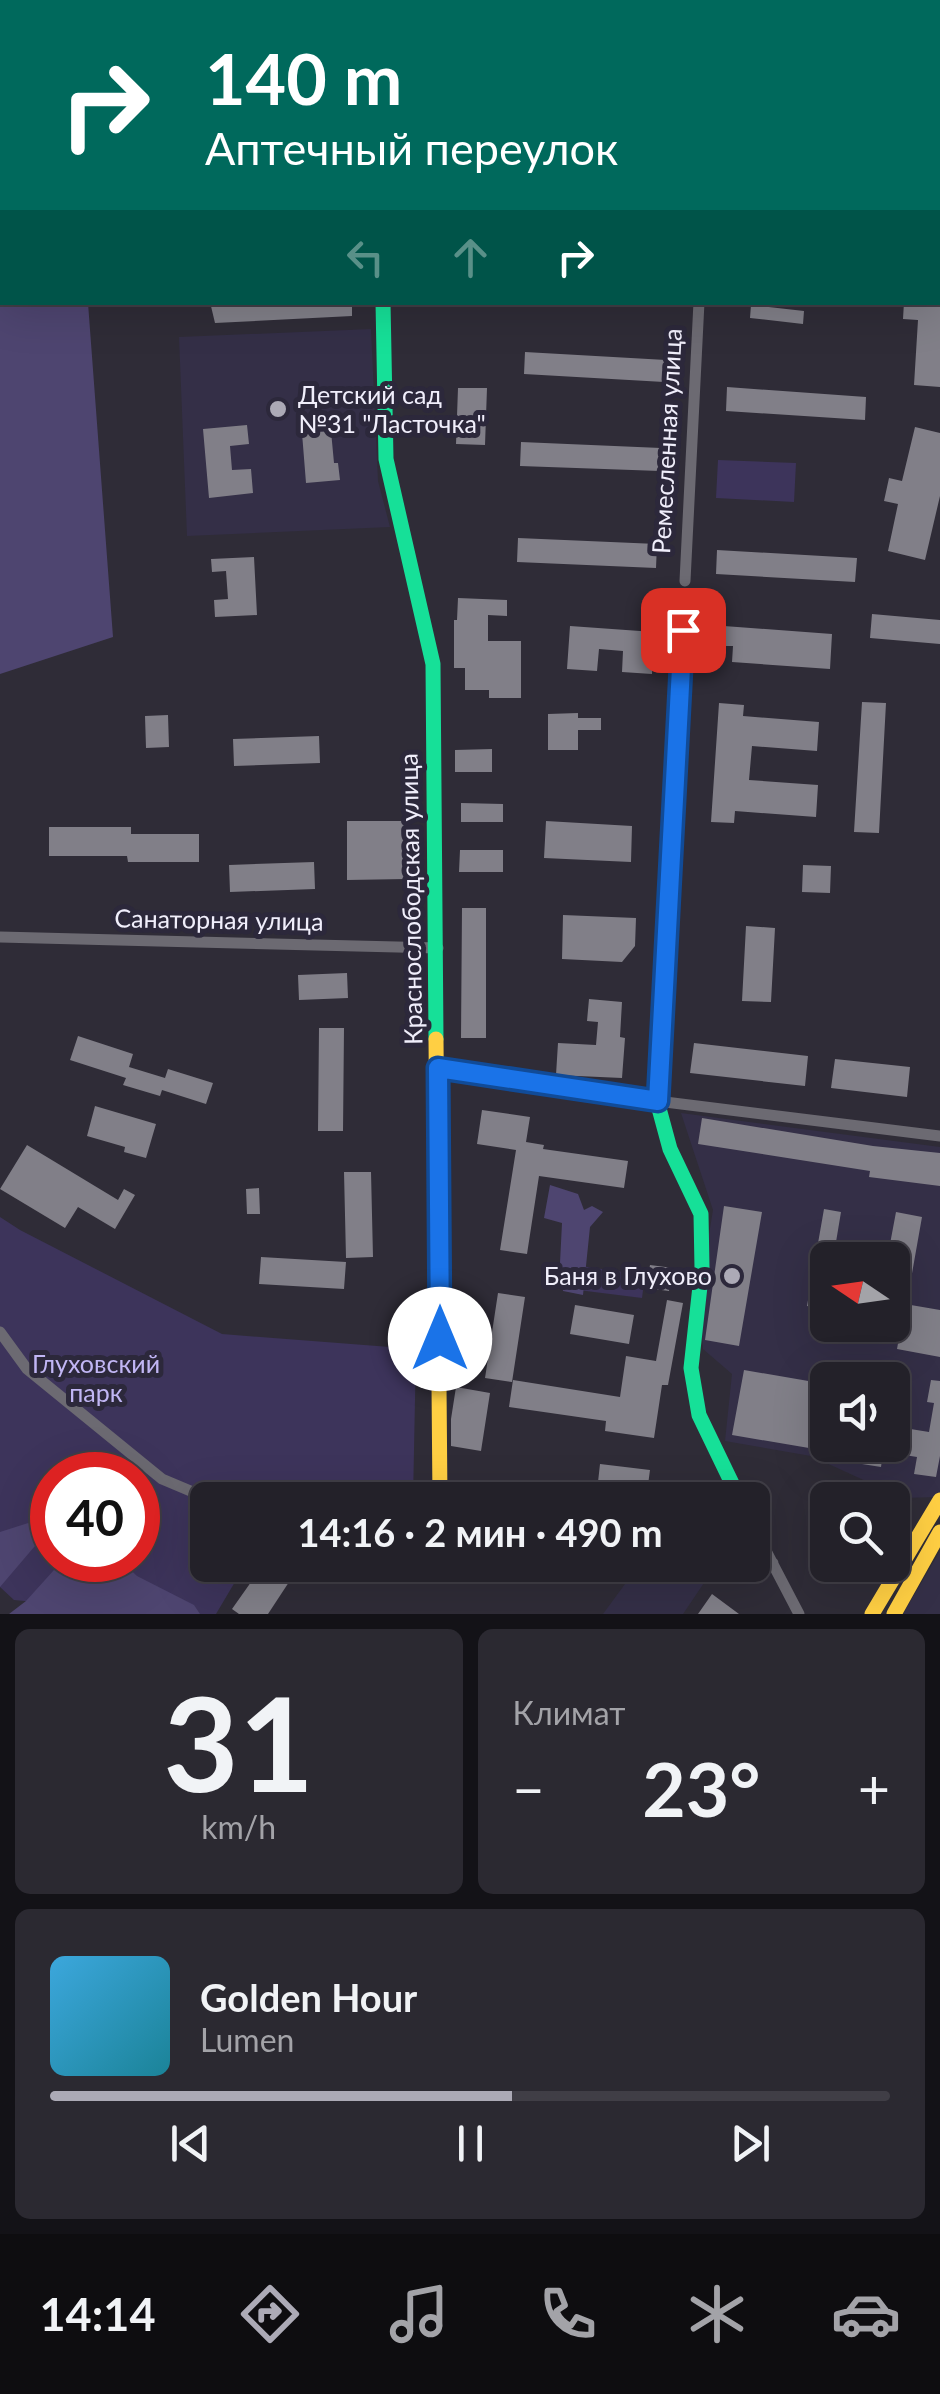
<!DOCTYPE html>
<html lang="ru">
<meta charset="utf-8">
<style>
body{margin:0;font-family:Lato,sans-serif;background:#2b2931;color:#f1f3f6;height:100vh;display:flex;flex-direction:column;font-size:38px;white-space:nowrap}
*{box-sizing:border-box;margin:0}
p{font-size:32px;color:#a3a3a8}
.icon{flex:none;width:55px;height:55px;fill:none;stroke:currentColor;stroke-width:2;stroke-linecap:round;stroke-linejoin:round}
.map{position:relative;height:1614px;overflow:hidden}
.drawer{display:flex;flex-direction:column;gap:15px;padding:15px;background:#131217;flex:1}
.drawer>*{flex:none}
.top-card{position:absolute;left:0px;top:0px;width:940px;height:305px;box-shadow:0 10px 40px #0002,0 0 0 2px #403e46;background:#00695c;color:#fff;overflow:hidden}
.needle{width:65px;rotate:283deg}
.tools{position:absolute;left:810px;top:1242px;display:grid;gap:20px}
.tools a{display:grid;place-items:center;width:100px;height:100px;border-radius:15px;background:#232129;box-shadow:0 10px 40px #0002,0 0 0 2px #403e46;font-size:50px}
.speed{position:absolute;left:30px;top:1452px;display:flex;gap:20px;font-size:50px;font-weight:700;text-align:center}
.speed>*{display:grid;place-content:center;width:130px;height:130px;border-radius:50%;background:#232129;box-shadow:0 10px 40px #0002,0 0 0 2px #403e46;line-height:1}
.speed .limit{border:15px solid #d22;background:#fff;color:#111}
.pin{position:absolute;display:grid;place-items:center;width:85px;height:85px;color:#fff;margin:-42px;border-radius:20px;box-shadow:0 5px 15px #0006}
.me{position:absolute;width:110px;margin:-55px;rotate:0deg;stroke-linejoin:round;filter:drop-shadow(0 0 8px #0008)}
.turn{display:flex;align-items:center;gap:35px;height:210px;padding:0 40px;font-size:45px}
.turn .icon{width:130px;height:130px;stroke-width:2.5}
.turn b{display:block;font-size:70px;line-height:85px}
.lanes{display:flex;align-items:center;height:95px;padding:0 40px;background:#0003;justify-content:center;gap:50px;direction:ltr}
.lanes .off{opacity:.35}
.big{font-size:75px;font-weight:700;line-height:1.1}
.drawer .tile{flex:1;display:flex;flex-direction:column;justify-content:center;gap:15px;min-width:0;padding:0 35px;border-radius:15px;background:#2b2931}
.drawer .dial{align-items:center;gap:0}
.dial b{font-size:130px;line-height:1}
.song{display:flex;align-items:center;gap:30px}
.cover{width:120px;height:120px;border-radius:15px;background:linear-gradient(135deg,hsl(200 70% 55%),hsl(190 70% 35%))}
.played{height:10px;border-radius:5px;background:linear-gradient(90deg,#acaab6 55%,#403e46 55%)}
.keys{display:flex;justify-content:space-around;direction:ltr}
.heat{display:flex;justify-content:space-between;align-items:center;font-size:55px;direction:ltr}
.drawer .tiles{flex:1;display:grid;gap:15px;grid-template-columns:1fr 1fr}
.tile:last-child{grid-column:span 2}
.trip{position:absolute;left:190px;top:1482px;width:580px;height:100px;border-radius:15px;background:#232129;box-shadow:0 10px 40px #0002,0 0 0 2px #403e46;font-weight:700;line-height:100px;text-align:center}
.dock{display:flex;height:160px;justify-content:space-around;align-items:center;background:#0e0d10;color:#a3a3a8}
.dock .icon{width:70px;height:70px}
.dock .active{color:#acaab6}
.dock b{font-size:45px;color:#f1f3f6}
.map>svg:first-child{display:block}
</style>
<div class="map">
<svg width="940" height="1614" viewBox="0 0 940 1614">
<rect width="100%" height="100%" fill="#2f2c37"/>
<path fill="#342f47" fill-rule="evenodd" d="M375,0H685L375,2Z
M371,329L378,481L390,527L187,536L179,337Z
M681,1113L940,1147V1492L937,1497L903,1498L811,1456L725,1441L732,1374L703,1349L699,1295L713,1210ZM828,1260H892V1325H828ZM828,1380H892V1445H828Z
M940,1551V1614H903Z
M639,1565H659L695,1574L706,1580L683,1614H603Z"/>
<path fill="#3d345b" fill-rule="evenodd" d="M718,460L796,463L794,502L716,498Z
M0,1217L20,1230L222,1334L416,1349L413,1500H208V1565H245L216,1614H162L14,1600L0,1587ZM52,1475H138V1560H52Z
M573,1265L645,1275L642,1298L570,1289Z"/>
<path fill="#4e4570" d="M88,303L113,637L0,674V305Z
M550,1185L578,1194L584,1210L592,1206L603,1212L590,1227L583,1295L563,1291L560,1263L562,1223L544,1218Z
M47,1517L52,1526L0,1587V1532Z
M63,1560H120L137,1576L194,1605L200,1614H9L26,1601Z"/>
<path fill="#817f88" d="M210,302H352V316L215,323Z
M904,302H940V387L914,385L918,320L903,319Z
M751,305L804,311L803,324L750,318Z
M525,352L666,360L664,382L524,374Z
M727,387L866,397L865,420L726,411Z
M458,388H487L485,445L456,444Z
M247,425L249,444L230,446L232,470L251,469L253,493L209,498L203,429Z
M915,427L940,433V496L925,560L888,551L898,504L884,501L889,478L902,481Z
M331,431L334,463H338L340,480L306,483L302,433Z
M521,442L661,448L660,471L520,466Z
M518,538L657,544L656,568L517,562Z
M717,550L857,558L855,582L716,574Z
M254,557L257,615L215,617L214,600L228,599L226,571L212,572L211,559Z
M458,598L507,600V616L488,615V641H521V698H489V690H465V668H454V620H457Z
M872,614L940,620V644L870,638Z
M570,626L654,632L652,674L622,672L623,651L599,649L597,671L567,669Z
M724,626L832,634L830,669L732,662L733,646H723Z
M862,702L886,703L879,833L854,832Z
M719,703L744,705L743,716L819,722L817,751L752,746L749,780L818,785L816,817L735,811L734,823L711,822Z
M578,713V718H601V730H578V750H548V714Z
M168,715L169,747L146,748L145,716Z
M319,736L320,763L234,766L233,739Z
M492,749V772H455V750Z
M461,803L503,804V822H461Z
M347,821H407V879L347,880Z
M546,821L632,826L631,862L544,858Z
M49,827H131V834H199V862H128L127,856H49Z
M460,850H503V872H459Z
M314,862L315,889L230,892L229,865Z
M803,865L831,866L830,893L802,892Z
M462,908H486V1038H461Z
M563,915L636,918L635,946L622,962L562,959Z
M746,926L775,928L771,1002L742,1001Z
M347,973L348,998L299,1000L298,975Z
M589,999L622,1002L620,1037L625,1038L622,1078L556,1075L558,1043L596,1045L598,1022L587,1021Z
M319,1028H344L343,1131H318Z
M78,1036L133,1054L129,1067L165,1078L168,1069L213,1083L206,1104L162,1090L160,1096L123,1085L126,1078L70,1060Z
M694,1043L808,1056L805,1086L690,1073Z
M835,1059L910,1067L907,1097L831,1088Z
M95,1106L156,1124L146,1158L124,1152L125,1147L87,1136Z
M482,1110L530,1117L526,1142L544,1145L543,1149L628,1161L624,1188L539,1176L527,1254L500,1250L516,1150L477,1144Z
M702,1118L873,1146L940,1153V1186L869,1177L870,1171L698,1144Z
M27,1145L118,1200L124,1189L135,1195L115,1229L78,1207L65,1228L0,1189Z
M344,1172H371L373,1257L346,1258Z
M259,1188L260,1214H247L246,1189Z
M724,1206L762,1212L739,1346L705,1340Z
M824,1209L841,1212L833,1260H828L824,1309L807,1306Z
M896,1212L922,1217L908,1296L892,1293V1260H887Z
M261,1257L346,1262L344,1289L259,1284Z
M650,1265L673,1268L669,1291L646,1288Z
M498,1293L525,1297L512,1382L485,1378Z
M667,1300L683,1303L668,1385H662L654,1438L605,1431L606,1421L509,1407L513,1380L620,1397L626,1356L656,1361Z
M905,1304L940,1310V1357L897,1349Z
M575,1305L634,1315L629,1344L570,1334Z
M744,1370L820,1383L809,1448L732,1435Z
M931,1380L940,1381V1456L936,1477L914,1474L917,1457L892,1453V1426L929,1432L934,1403L927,1402Z
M456,1387L490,1393L481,1451L451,1446V1419Z
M865,1445H884L881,1467L862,1464Z
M600,1464L650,1470L646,1500H596Z
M263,1565L289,1582L268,1614H239L232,1609Z
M712,1594L739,1614H698Z"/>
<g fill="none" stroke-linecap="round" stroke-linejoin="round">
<path stroke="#6c6a72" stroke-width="11" d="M117,0L118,2
M338,0L340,2
M368,0V2
M715,2V0
M0,79L2,80
M685,581L699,302
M0,937L438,948
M438,1069L657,1101L940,1136
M0,1332L27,1369L162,1479L200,1495L254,1500
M752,1524L799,1614
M752,1561L773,1563"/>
<path stroke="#16e098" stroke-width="15" d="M383,302L386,459L433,664L436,1039
M683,630L657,1101L670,1149L701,1214L702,1268L691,1368L699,1415L740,1500"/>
<path stroke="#ffcf43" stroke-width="15" d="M436,1039L440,1500
M872,1614L940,1500
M894,1614L940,1532"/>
</g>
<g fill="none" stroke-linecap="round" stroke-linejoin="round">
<defs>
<path id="route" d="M440,1339L438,1068L658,1101L683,630"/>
</defs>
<use href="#route" stroke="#114b97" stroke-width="25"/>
<use href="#route" stroke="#1a73e8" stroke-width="18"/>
</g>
<g fill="#acaab6" stroke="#2c283b" stroke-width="4">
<circle cx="278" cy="409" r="10"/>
<circle cx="732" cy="1276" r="10"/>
</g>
<g text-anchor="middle" stroke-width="10" stroke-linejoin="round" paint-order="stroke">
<g font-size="25" fill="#f0eefb" stroke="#2c283b" text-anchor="start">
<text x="298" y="404">Детский сад<tspan x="298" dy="29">№31 "Ласточка"</tspan></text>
<text x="712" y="1285" text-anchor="end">Баня в Глухово</text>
</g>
<g font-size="25" fill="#f0eefb" stroke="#2c283b">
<text transform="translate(667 441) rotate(-87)" y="9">Ремесленная улица</text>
<text transform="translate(411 899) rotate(-91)" y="9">Краснослободская улица</text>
<text transform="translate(219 920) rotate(1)" y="9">Санаторная улица</text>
</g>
<g font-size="25" fill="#c1b6f4" stroke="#2c283b">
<text x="96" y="1373">Глуховский<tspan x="96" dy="29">парк</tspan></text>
</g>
</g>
</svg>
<div class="tools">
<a><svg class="needle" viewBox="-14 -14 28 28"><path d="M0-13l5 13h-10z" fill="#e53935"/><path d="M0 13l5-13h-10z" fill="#a3a3a8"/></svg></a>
<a><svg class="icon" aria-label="sound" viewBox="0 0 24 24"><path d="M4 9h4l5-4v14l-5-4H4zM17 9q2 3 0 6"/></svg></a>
<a><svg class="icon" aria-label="search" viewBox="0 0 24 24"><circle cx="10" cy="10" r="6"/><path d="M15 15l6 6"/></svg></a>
</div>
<div class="speed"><div class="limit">40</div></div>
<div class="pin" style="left:683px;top:630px;background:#d93025"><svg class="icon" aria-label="arrive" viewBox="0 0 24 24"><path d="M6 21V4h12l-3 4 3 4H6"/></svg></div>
<svg class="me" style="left:440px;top:1339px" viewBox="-20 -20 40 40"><circle r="19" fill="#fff"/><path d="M0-13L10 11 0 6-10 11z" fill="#1a73e8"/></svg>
<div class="trip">14:16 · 2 мин · 490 m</div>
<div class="top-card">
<div class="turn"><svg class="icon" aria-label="right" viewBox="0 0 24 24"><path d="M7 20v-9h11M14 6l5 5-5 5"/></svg><div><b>140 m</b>Аптечный переулок</div></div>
<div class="lanes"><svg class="icon off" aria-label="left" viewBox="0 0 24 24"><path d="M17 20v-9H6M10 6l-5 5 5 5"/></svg><svg class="icon off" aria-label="ahead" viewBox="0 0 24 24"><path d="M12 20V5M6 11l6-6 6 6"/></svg><svg class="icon" aria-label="right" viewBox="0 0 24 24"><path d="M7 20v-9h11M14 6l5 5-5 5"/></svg></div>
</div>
</div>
<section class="drawer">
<div class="tiles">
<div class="tile dial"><b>31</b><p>km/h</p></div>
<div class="tile"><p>Климат</p>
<div class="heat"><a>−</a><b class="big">23°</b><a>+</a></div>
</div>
<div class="tile">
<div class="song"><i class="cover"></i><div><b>Golden Hour</b><p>Lumen</p></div></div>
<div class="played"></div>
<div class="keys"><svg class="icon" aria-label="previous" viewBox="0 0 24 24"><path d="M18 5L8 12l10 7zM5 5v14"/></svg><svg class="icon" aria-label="pause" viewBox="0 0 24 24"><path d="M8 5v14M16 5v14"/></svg><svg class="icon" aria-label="next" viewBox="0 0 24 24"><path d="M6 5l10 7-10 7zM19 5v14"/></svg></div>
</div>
</div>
</section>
<nav class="dock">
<b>14:14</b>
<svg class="icon active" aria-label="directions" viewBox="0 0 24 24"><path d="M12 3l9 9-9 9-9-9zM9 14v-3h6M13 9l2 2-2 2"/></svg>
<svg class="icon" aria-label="music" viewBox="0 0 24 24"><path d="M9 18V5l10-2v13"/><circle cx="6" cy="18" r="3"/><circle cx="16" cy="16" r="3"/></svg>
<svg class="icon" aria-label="phone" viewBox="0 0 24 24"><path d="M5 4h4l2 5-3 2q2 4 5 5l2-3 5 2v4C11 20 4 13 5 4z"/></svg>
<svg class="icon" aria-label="climate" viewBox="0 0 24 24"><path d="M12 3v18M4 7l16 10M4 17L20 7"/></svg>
<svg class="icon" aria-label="car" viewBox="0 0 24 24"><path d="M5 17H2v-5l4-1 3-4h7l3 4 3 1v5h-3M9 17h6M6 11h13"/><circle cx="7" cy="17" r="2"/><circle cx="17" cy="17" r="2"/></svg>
</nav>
